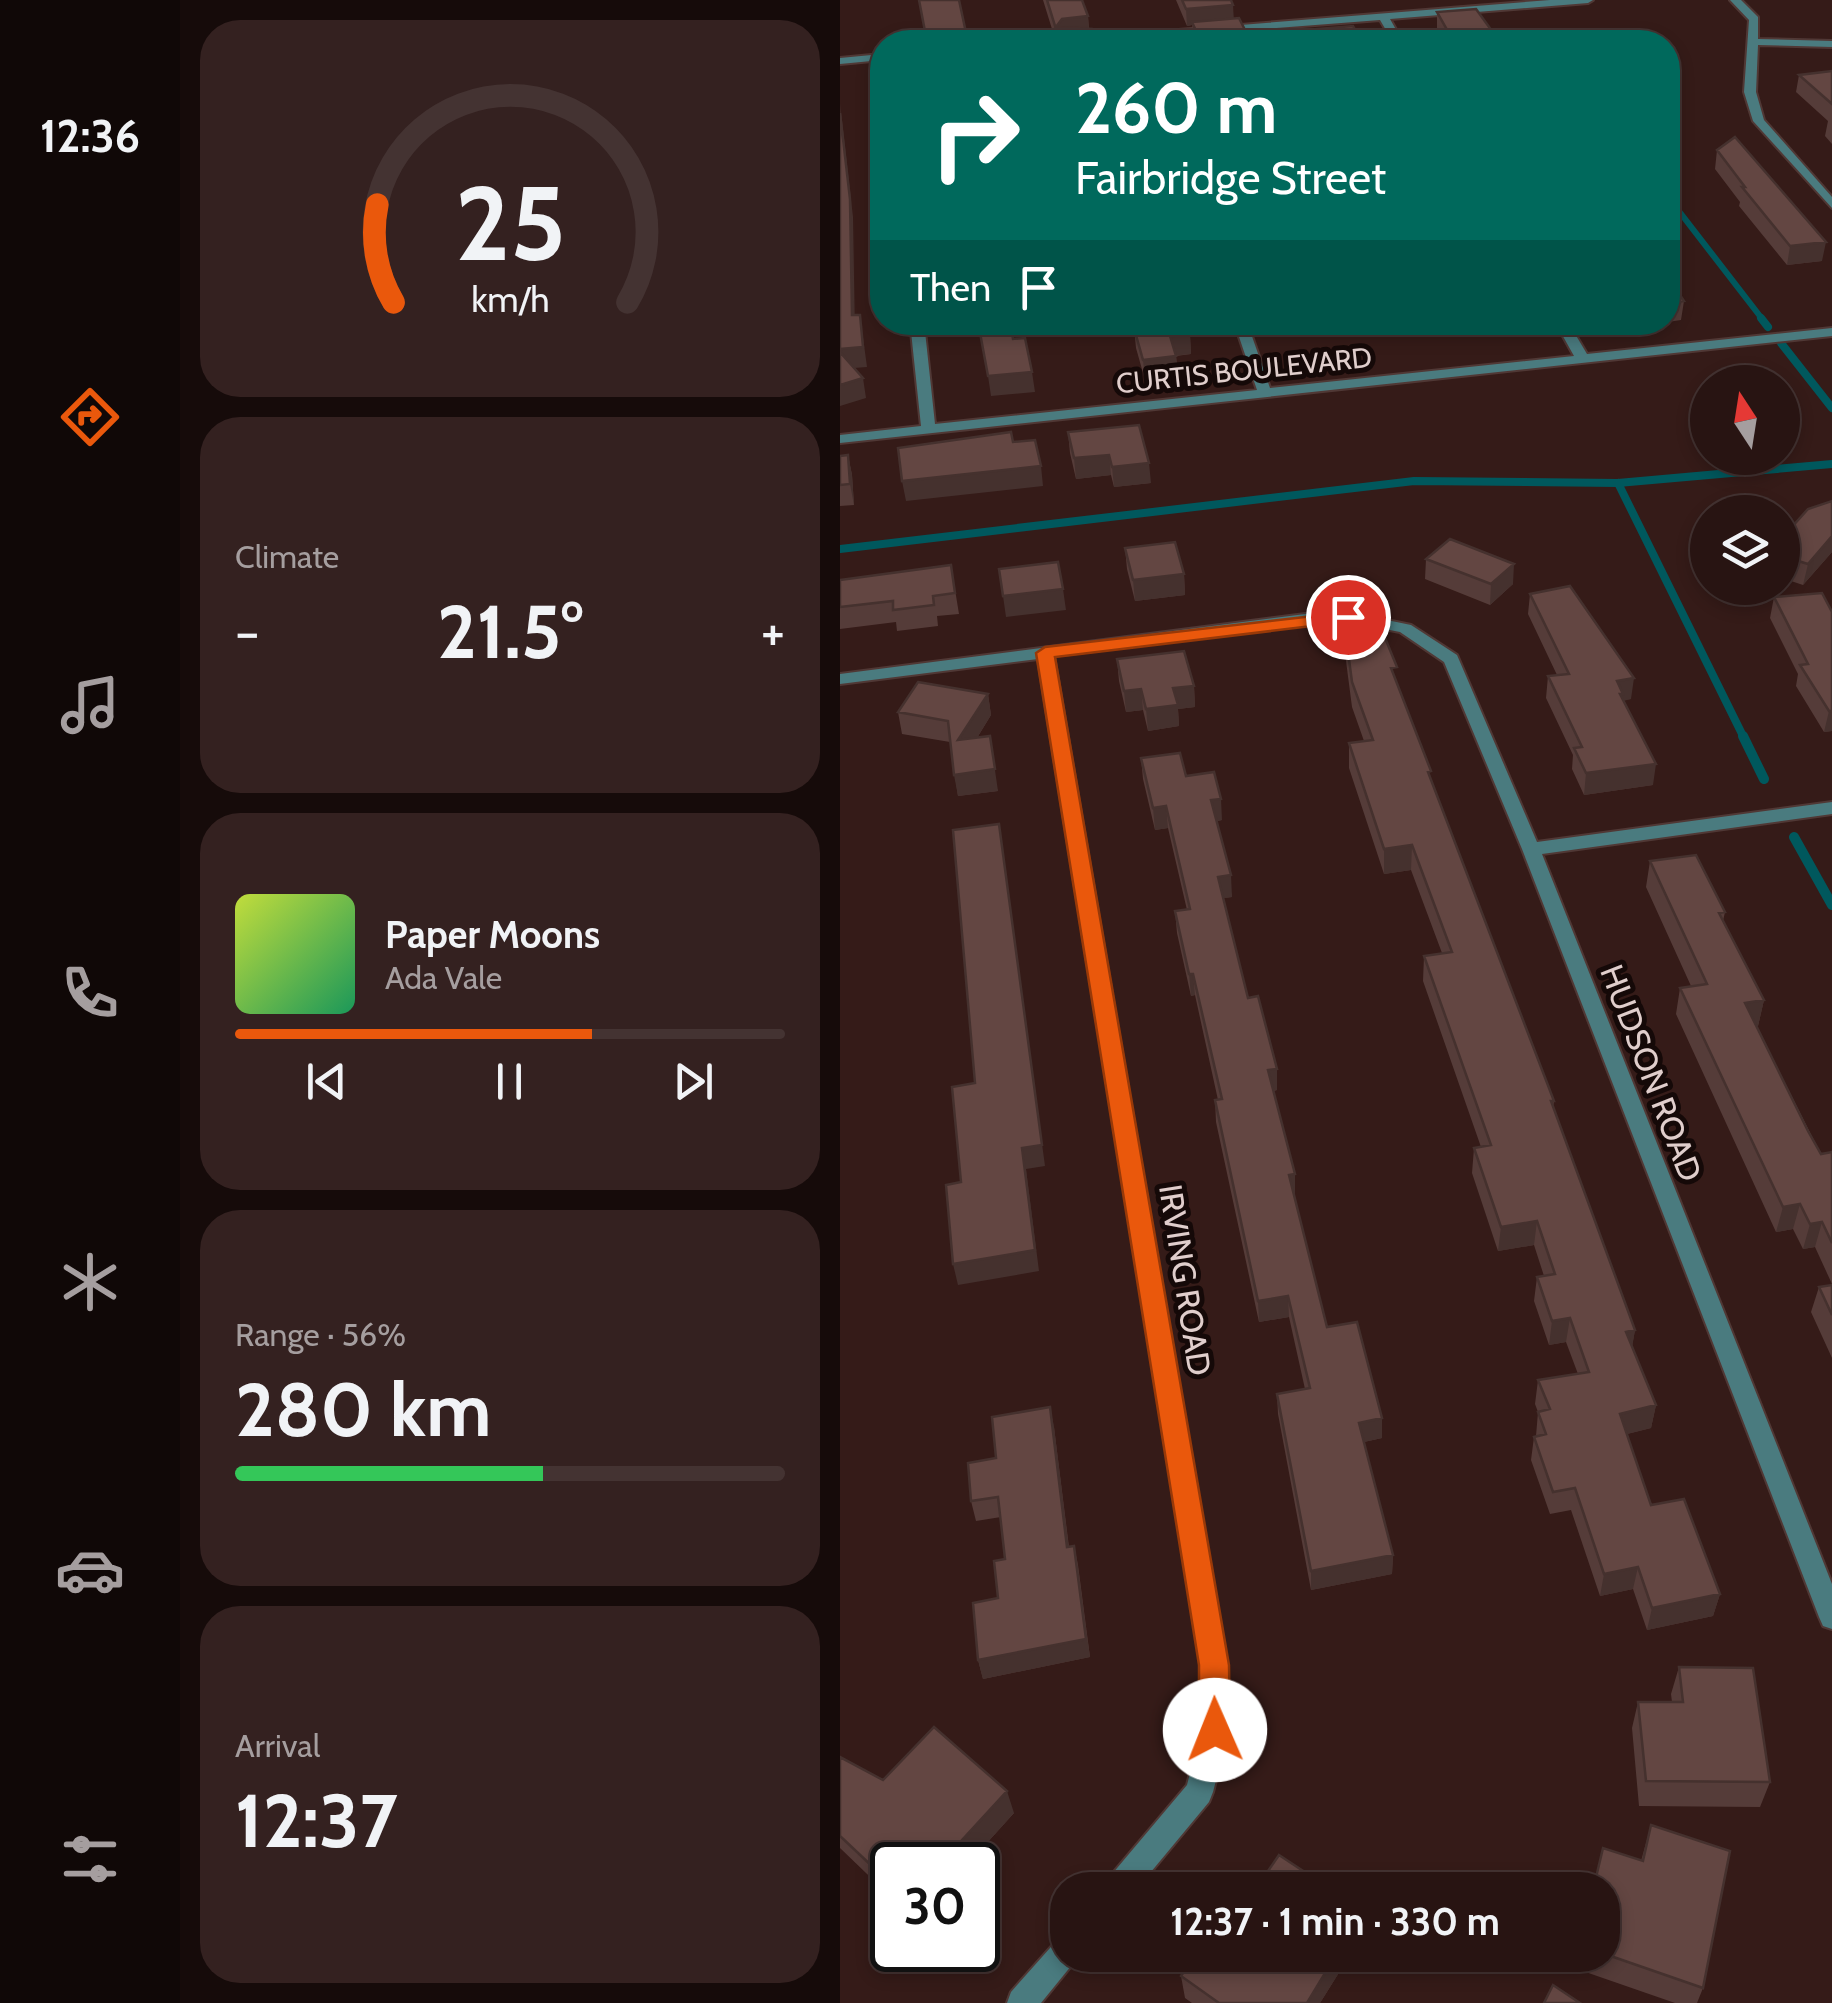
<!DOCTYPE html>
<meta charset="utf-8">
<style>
body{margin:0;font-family:Cabin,sans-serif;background:#342120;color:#f1f3f6;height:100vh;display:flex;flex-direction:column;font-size:38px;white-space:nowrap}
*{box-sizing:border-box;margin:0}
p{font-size:32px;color:#a59e9f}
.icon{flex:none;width:55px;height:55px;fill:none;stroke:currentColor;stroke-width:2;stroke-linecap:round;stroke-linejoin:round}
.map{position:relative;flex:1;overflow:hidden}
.details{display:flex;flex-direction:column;gap:20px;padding:20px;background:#160b0a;width:660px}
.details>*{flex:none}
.guide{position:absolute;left:30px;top:30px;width:810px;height:305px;border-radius:40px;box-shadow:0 5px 15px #0003,0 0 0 2px #443332;background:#00695c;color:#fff;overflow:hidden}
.needle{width:65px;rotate:348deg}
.controls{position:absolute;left:850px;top:365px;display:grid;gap:20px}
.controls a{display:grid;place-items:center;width:110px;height:110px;border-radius:50%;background:#281412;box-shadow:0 5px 15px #0003,0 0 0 2px #443332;font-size:50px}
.speed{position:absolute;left:30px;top:1842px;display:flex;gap:20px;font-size:50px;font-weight:700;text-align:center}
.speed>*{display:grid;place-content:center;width:130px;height:130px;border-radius:50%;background:#281412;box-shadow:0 5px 15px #0003,0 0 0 2px #443332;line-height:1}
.speed .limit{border:5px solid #111;border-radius:15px;background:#fff;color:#111}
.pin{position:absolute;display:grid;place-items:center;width:85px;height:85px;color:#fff;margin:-42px;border:5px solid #fff;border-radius:50%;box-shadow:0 2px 10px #0007}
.me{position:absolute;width:110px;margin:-55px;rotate:359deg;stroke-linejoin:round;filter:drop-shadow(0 0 8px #0008)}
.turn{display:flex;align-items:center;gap:35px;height:210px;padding:0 40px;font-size:45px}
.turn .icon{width:130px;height:130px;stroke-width:2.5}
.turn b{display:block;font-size:70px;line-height:85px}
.then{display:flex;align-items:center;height:95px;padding:0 40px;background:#0003;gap:20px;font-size:38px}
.big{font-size:75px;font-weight:700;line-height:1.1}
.details .widget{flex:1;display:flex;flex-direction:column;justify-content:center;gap:15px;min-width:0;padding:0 35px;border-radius:40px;background:#342120}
.details .dial{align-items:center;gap:0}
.dial svg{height:260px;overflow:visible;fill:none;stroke:#443332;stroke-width:7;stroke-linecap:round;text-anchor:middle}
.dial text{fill:#f1f3f6;stroke:none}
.song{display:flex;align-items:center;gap:30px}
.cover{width:120px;height:120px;border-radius:15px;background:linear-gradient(135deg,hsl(70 70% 55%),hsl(150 70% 35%))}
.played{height:10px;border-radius:5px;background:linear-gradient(90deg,#ea580c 65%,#443332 65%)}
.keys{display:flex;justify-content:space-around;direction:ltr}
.heat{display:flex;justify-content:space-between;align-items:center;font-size:55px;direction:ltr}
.charge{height:15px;border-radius:8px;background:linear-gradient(90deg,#34c759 56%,#443332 0)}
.trip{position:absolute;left:210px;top:1872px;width:570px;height:100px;border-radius:40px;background:#281412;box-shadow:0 5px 15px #0003,0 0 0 2px #443332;font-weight:700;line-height:100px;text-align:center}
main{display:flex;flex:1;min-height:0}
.tab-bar{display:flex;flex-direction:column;width:180px;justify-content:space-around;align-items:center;background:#100807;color:#a59e9f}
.tab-bar .icon{width:70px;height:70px}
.tab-bar .active{color:#ea580c}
.tab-bar b{font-size:45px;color:#f1f3f6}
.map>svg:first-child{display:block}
</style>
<main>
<nav class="tab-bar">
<b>12:36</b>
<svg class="icon active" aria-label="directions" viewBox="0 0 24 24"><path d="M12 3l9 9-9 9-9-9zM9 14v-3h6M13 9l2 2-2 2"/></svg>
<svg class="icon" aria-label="music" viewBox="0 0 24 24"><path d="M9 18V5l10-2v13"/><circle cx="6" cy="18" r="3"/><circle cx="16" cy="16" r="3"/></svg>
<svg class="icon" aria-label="phone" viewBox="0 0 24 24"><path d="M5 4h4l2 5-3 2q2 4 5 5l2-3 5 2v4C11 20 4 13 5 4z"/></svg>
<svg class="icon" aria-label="climate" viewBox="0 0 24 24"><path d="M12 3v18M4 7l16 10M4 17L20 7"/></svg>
<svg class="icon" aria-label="car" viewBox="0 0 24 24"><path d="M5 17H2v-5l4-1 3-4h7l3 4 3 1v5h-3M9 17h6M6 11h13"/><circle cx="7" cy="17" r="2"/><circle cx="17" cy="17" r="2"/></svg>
<svg class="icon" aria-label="filters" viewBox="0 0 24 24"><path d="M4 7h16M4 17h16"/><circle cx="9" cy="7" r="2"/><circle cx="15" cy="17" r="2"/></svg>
</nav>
<section class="details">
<div class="widget dial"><svg viewBox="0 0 100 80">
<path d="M14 69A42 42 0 1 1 86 69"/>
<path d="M14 69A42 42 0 0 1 9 39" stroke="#ea580c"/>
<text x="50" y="56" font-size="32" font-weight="700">25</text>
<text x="50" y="72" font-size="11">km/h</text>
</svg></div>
<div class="widget"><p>Climate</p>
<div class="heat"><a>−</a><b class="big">21.5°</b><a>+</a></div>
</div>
<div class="widget">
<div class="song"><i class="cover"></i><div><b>Paper Moons</b><p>Ada Vale</p></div></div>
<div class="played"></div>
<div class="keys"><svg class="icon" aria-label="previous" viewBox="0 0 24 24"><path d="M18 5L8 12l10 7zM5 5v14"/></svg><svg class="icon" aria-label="pause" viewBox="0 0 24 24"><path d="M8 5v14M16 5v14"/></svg><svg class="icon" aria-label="next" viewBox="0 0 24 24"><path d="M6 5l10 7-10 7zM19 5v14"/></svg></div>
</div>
<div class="widget"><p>Range · 56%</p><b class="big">280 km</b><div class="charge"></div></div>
<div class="widget"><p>Arrival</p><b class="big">12:37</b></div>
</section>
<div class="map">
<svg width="992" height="2003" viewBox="0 0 992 2003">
<rect width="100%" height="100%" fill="#351b18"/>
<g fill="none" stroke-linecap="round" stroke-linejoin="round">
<path stroke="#00585d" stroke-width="6" d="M828,197L923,320"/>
<path stroke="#00585d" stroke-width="8" d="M921,318L928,327
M941,343L992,408
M778,483L904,738
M0,549L574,481L778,483L992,464"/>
<path stroke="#00585d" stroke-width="10" d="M903,736L924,779
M954,837L992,905"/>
<defs>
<path id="minor" d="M710,0H753L748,3L550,19L563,42H553L540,20L259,42H221L226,39Z
M890,0H901L918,17V39L992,41V47L918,45L916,92L924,120L992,197V208L913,121L904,92L909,20Z
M42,54V60L0,64V58Z
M70,322H84L95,424L417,390L394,322H407L430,388L734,356L715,322H728L747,354L992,328V336L0,443V435L81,426Z
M481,612H508L571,625L617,655L697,842L992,802V814L702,854L992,1584V1629L983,1626L979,1617L682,849L604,662L560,632L508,622H481L214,656L387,1665L389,1730L373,1792L369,1802L296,1890H263L267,1880L347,1785L361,1730V1665L198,659L0,684V674Z
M228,1935V1955H240L201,2003H167L171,1992L218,1939Z"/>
</defs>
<use href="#minor" stroke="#503835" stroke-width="4"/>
<use href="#minor" fill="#4a7b7f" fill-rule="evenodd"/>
</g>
<path fill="#553c39" d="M203,0H242L248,16L249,29L257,42H216Z
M336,0H391L393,18L411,42H354L352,25L347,26Z
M597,12L660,42H604L597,29Z
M476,29L522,42H476Z
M992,71V144L985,136L988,121L956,92L959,75Z
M877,150L982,261L947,265L899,206L900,202L875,169Z
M828,277L844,301L841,320L828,322Z
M299,322H346L350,335L351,354L336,356L338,376L305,380L296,348L294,328H301Z
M228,432L311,483L274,487L271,475L236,479L230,453Z
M8,455L12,475L14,505L0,506V456Z
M992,501V552L963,585L942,578V538Z
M285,548L344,574L345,595L295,601L287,569Z
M586,559L673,584L650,605L585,579Z
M111,565L119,614L97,616L98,626L57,631L56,622L0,629V580Z
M690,594L791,699L783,700L813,785L744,795L732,769L733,755L706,698L708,676L717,675L688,614Z
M934,597L992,612V731L984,732L956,686L958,674L930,618Z
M506,637L556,681L591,780L714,1101L713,1108L795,1330L792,1346L816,1405L811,1428L787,1434L811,1505L880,1594L873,1616L807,1630L793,1589L760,1596L731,1510L710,1514L691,1460L694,1437L696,1436L698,1412L695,1404L698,1380L738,1374L726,1342L709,1345L694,1301L697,1277L704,1276L694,1245L658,1251L632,1173L634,1148L641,1147L583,981L584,956L602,953L571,870L544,874L509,768V743L524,741L512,707L506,661Z
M277,659L354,686L355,707L338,709L339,726L308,731L303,710L286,712L279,681Z
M148,694L151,715L137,738L158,791L118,796L110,742L62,734L58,712Z
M301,758L346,776L382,820L377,821L392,897L383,898L408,998L437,1090L434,1091L455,1195H454L487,1327L542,1438L524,1442L553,1555L552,1574L471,1590L438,1414L437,1394L465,1389L449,1317L419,1322L376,1122L375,1100H378L355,995L351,996L337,933L335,911L347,910L328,828L315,830L303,779Z
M810,861L885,912L883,921L924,1000L918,1026H916L981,1154L992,1152V1284L975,1247L963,1249L953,1229L936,1232L836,1014L840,988L851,986L806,887Z
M992,1285V1358L971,1312L979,1287Z
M214,1427L229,1547L234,1546L238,1565L250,1657L143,1679L138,1660L158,1598L165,1559L161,1517L136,1521L131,1501L156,1458Z
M839,1667L930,1782L920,1807L799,1806L792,1728L798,1702H832L831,1694Z
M0,1757L43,1780L174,1813L127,1865H52V1898L0,1848Z
M811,1825L863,1988L857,2003H835L734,1968L737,1955H762V1890L801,1861Z
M510,1955L480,2003H352L345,1998L341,1976Z"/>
<path fill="#45312e" d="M393,5L394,22H352V25L347,26L346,9Z
M248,16L249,33L216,27L222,19Z
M0,103L13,217L15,335L12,315Z
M986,242L982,261L947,265L950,246Z
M20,315L27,367L1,369L0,349Z
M350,335L351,354L331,356L330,336Z
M336,356L338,376L305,380L303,360Z
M192,372L195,392L151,396L148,376Z
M23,378L26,398L0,406V385Z
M8,455L12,475L14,505L10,484Z
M269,455L271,475L236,479L234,458Z
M309,463L311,483L274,487L272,467Z
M201,466L203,486L66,501L62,481Z
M992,536V552L963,585L968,564Z
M674,564L673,584L650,605L651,584Z
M344,574L345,595L295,601L293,580Z
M223,589L226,610L166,617L163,596Z
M794,678L791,699L783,701L777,681Z
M354,686L355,707L338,709L339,726L308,731L306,709L333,688Z
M301,689L303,710L286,712L284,691Z
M148,694L151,715L122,762L118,740Z
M989,711H992V731L984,732Z
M150,736L158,791L118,796L114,775Z
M816,764L813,785L744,795L746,773Z
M381,799L382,820L373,822L371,800Z
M326,806L328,828L315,830L313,808Z
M572,845L571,870L544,874V849Z
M162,846L205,1166L186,1169L199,1271L118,1285L113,1264L182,1148Z
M391,875L392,897L379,899L378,877Z
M349,974H353L355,995L351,996Z
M924,1000L918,1026L899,1029L905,1003Z
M437,1069V1090L429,1091L428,1070Z
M455,1174V1195L449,1196V1175Z
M960,1204L953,1229L936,1232L943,1207Z
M697,1221L694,1245L658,1251L661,1227Z
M982,1222L975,1247L963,1249L970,1224Z
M448,1296L449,1317L419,1322L418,1301Z
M730,1318L726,1342L709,1345L712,1321Z
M795,1330L791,1354L786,1332Z
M816,1405L811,1428L775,1437L780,1414Z
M210,1407L214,1427L231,1566L227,1547Z
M542,1418V1438L519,1443V1423Z
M234,1546L250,1657L143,1679L138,1660Z
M553,1555L552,1574L471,1590V1571Z
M798,1567L793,1589L760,1596L764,1574Z
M880,1594L873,1616L807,1630L812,1608Z
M167,1791L174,1813L127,1865H99Z
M496,1955H510L480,2003H467Z"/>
<path fill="#634642" stroke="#45312e" stroke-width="2.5" d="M79,0H119L128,42H87Z
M207,0H242L248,16L222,19L216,27L252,29L257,42H220Z
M342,0H391L393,5L346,9Z
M636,9L660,42H614L597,12Z
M399,18L411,42H361L352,22Z
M513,26L522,42H483L476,29Z
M992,71V104L959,75Z
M0,113L10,199L12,315H20L23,347L0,349Z
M895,137L986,242L950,246L902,187H905L877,150Z
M828,277L844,301L828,303Z
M138,322H170L173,339L185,338L192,372L148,376Z
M303,322H346L350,335L330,336L336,356L303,360L294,328L305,327Z
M0,352L23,378L0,385Z
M299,425L309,463L272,467L269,455L234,458L228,432Z
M171,432L173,442L195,440L201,466L62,481L58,448Z
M8,455L10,484L0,485V456Z
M992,501V536L968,564L942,556V538L968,509Z
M610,539L674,564L651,584L586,559Z
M335,542L344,574L293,580L285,548Z
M218,562L223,589L163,596L159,569Z
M111,565L115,593L93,596L94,605L53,610V601L0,607V580Z
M730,586L794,678L777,681L783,694H780L816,764L746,773L734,748L742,747L708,676L729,674L690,594Z
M982,593L992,612V711H989L960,665L968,664L934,597Z
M543,633L557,667L551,668L591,771L588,772L714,1101H711L795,1330L786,1332L816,1405L780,1414L811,1505L844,1499L880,1594L812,1608L798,1567L764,1574L735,1488L713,1492L694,1437L706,1434L698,1412L710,1409L698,1380L749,1372L730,1318L712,1321L697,1277L715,1274L697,1221L661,1227L634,1148L651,1145L584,956L612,952L572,845L544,849L509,743L533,740L512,682L506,637Z
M344,651L354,686L333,688L338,705L306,709L301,689L284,691L277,659Z
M78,682L148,694L118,740L150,736L155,769L114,775L108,721L58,712Z
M340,753L346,776L374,772L381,799L371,800L391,875L378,877L408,998L418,996L437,1069L428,1070L455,1174L449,1175L487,1327L517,1322L542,1418L519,1423L553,1555L471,1571L437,1394L470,1388L448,1296L418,1301L375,1100L382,1099L353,974H349L335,911L350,909L326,806L313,808L301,758Z
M159,824L202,1145L182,1148L195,1250L113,1264L106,1185L121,1182L112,1087L135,1083L113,830Z
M856,855L885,912L879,913L924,1000L905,1003L968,1131L981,1154L992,1152V1243L982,1222L970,1224L960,1204L943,1207L840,988L867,984L810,861Z
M992,1285V1315L979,1287Z
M210,1407L227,1547L234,1546L246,1639L138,1660L133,1603L158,1598L154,1561L165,1559L158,1497L131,1501L128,1463L156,1458L152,1417Z
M839,1667L913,1668L930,1782L806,1781L798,1702H843Z
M94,1727L167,1791L99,1865H52V1885L0,1836V1757L43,1780Z
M811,1825L890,1851L863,1988L762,1953V1890H753L763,1848L803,1861Z
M439,1855L492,1890H415Z
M355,1955H496L467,2003H379L341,1976Z
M713,1985L740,2003H704Z"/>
<path fill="#ea580c" stroke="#983908" stroke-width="2.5" d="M508,612L514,613V621L215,657L389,1665L390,1730L386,1740L375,1745L364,1740L359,1730V1665L196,653L205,647Z"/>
<g text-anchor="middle" stroke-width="10" stroke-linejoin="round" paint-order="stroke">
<g font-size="28" fill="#e0cecc" stroke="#150908">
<text transform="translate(404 370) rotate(-6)" y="10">CURTIS BOULEVARD</text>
</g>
<g font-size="32" fill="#e0cecc" stroke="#150908">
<text transform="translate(811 1073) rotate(69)" y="11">HUDSON ROAD</text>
<text transform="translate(345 1280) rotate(81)" y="11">IRVING ROAD</text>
</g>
</g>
</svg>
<div class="controls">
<a><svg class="needle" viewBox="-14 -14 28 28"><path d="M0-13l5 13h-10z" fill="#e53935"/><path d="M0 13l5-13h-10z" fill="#a59e9f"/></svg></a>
<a><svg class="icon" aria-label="layers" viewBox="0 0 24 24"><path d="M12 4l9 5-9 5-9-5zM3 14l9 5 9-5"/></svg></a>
</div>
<div class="speed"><div class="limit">30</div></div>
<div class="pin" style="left:508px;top:617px;background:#d93025"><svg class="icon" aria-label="arrive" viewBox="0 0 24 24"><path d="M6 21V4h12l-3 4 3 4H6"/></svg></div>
<svg class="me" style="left:375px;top:1730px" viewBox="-20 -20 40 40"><circle r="19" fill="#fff"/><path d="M0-13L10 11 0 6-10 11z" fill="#ea580c"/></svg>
<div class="trip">12:37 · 1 min · 330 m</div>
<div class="guide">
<div class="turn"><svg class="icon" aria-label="right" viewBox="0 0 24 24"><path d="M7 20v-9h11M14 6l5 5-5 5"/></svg><div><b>260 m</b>Fairbridge Street</div></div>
<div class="then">Then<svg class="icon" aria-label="arrive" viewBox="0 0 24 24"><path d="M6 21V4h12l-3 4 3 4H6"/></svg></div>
</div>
</div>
</main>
